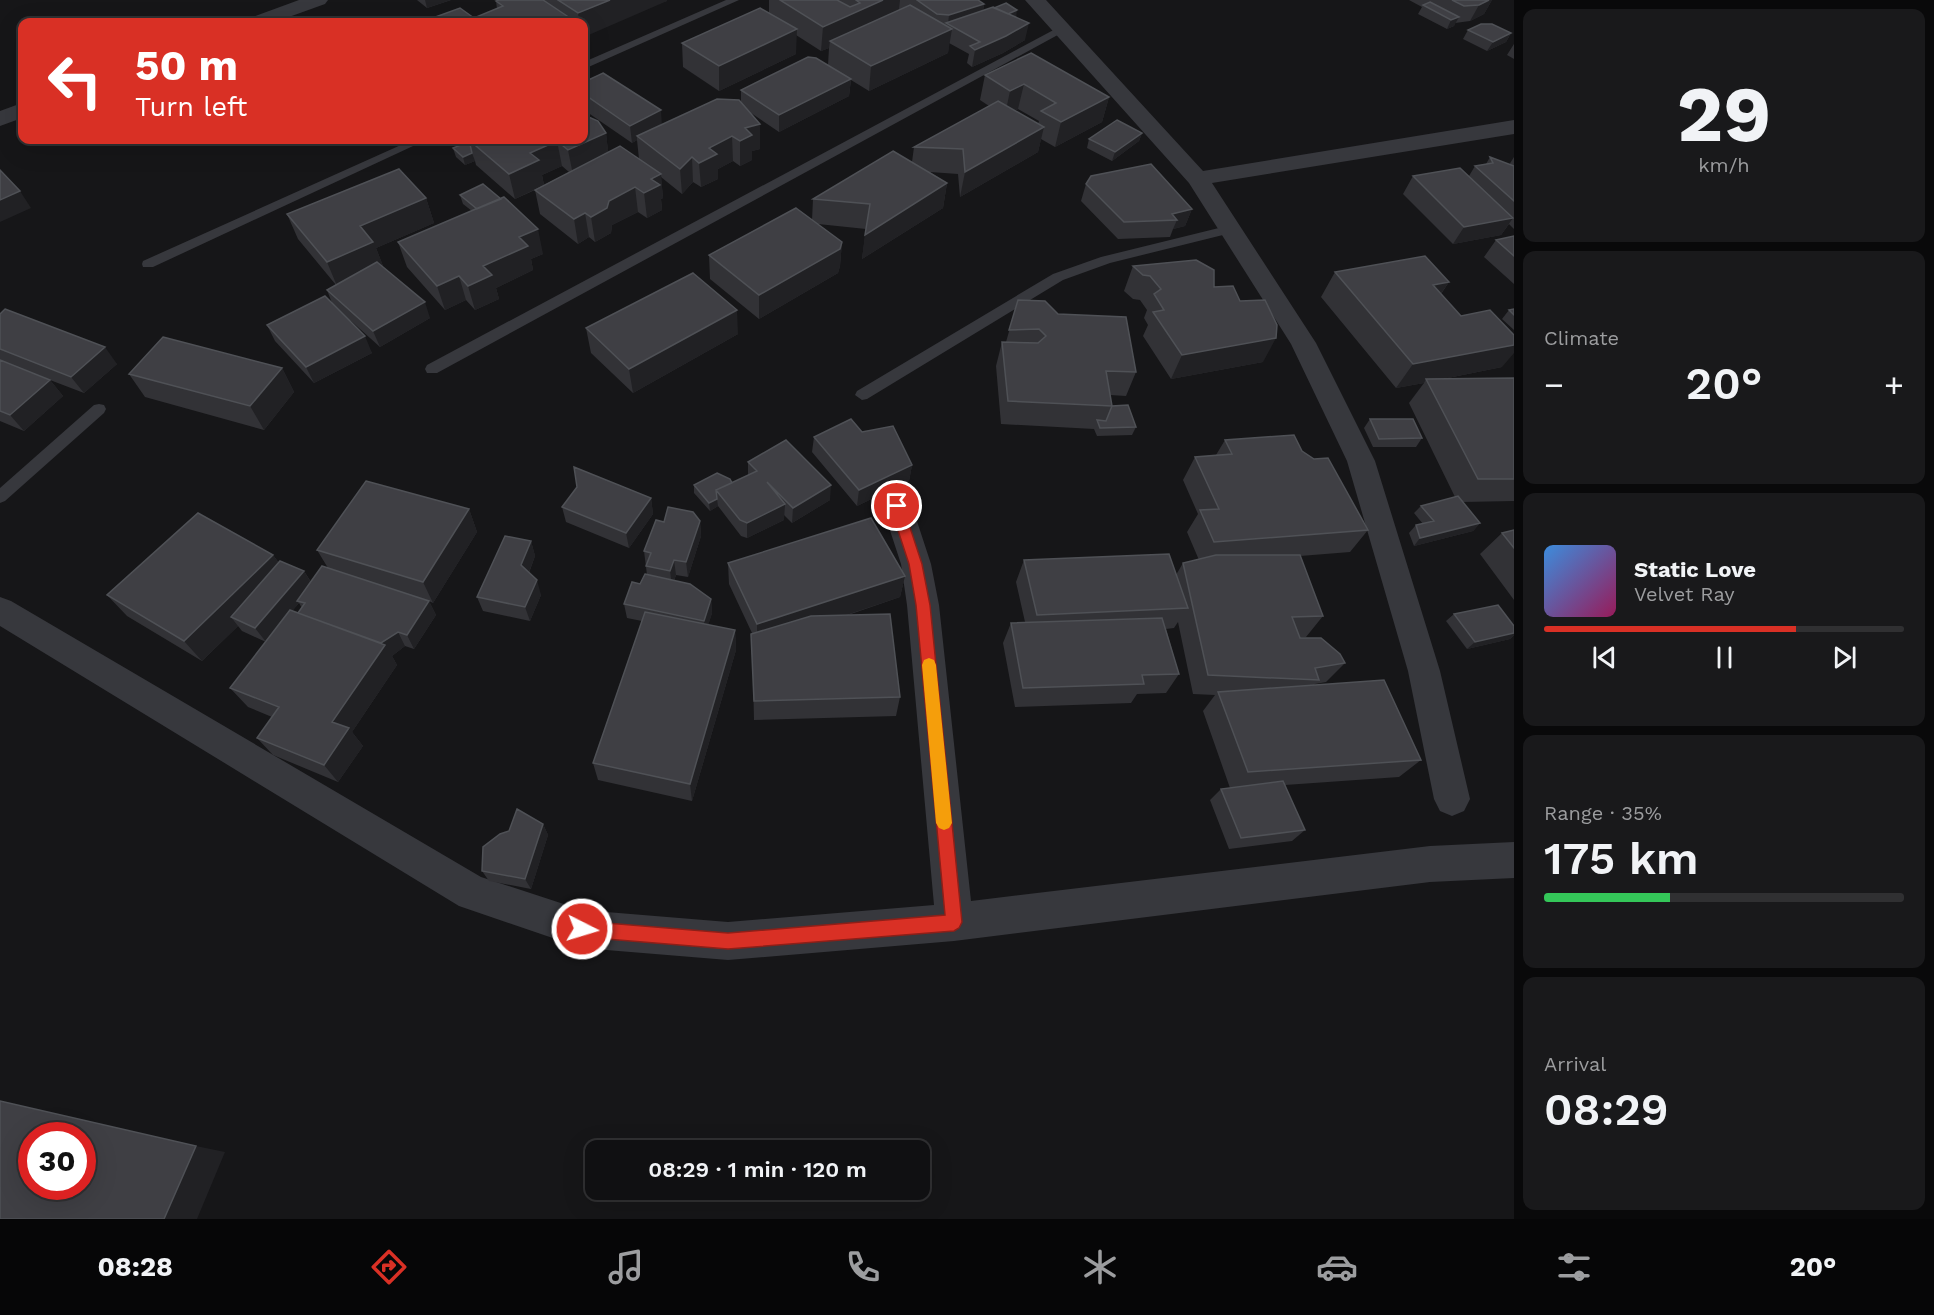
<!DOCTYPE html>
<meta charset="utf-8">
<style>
body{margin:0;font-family:"Work Sans",sans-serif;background:#19191b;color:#f1f3f6;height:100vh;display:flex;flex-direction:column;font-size:22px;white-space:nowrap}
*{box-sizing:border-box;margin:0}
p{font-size:20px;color:#9c9d9f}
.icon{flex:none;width:33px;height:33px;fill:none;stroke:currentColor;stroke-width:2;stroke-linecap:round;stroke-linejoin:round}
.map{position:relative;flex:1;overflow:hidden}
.drawer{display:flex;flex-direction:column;gap:9px;padding:9px;background:#09090a;width:420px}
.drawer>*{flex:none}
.banner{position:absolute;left:18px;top:18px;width:570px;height:126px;border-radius:12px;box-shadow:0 6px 24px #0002,0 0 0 2px #303032;background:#d93025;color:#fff;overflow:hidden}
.speed{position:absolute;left:18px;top:1122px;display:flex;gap:12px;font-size:30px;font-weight:700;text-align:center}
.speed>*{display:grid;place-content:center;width:78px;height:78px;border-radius:50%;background:#101012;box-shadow:0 6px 24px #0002,0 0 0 2px #303032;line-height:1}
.speed .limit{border:9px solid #d22;background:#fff;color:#111}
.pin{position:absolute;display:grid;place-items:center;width:51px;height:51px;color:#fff;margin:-26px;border:3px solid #fff;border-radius:50%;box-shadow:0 2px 6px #0007}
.me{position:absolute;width:66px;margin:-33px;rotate:95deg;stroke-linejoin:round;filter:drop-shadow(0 0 4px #0008)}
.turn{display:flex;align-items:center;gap:21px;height:126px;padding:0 18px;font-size:27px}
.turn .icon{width:78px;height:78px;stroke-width:2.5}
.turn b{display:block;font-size:42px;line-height:51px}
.big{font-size:45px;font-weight:600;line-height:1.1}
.drawer .tile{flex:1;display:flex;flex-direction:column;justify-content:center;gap:9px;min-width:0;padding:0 21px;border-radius:12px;background:#19191b}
.drawer .dial{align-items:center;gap:0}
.dial b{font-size:78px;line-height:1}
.song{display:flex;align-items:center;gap:18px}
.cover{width:72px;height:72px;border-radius:9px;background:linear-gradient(135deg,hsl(210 70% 55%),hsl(330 70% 35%))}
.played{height:6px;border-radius:3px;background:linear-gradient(90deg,#d93025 70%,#303032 70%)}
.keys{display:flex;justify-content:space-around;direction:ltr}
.heat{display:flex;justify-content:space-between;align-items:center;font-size:33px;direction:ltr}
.charge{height:9px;border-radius:4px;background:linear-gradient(90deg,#34c759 35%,#303032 0)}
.trip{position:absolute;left:585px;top:1140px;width:345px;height:60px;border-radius:12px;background:#101012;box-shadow:0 6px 24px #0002,0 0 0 2px #303032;font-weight:600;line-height:60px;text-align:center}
.dock{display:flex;height:96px;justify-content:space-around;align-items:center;background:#060607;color:#9c9d9f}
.dock .icon{width:42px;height:42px}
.dock .on{color:#d93025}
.dock b{font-size:27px;color:#f1f3f6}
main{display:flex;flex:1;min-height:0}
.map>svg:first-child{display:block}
</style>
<main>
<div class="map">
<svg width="1514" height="1219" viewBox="0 0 1514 1219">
<rect width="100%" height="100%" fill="#161618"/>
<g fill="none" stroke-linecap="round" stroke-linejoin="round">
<path fill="#37383d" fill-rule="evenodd" d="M726,0H739L584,69V62Z
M1061,26L1065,27V31L437,373H427L425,369L427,365Z
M412,140H426L153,267H143L142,264L143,261Z
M1231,225L1235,226L1237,229L1235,232L1110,263L1063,280L867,399L862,400L855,395L857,391L1053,274L1101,257Z
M99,404L104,405L106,409L104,413L5,501L0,503V488L94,405Z"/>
<path fill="#37383d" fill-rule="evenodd" d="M1025,0H1046L1203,171L1514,120V134L1212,183L1316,343L1375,461L1440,671L1470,799L1464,811L1452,816L1440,811L1434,799L1408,671L1347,461L1291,344L1189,183Z
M897,494L907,498L912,506L931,564L939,605L971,901L1430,846L1514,842V878L1430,882L954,941L728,960L582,948L459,906L0,626V597L11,601L481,877L582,910L728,922L934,905L907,605L901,564L882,506L887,498Z"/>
<path fill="#37383d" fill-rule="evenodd" d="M299,0H328L325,4L275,22H247L250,18Z
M22,103V118L0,126V111Z"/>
</g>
<path fill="#323236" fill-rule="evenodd" d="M417,0H451L427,8Z
M499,0H667V1L584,22H431L430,19L474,18L497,9L496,1Z
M769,0H978L984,4L983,11L1016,17L1025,40L1003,53L972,67L967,63L969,54L949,43L948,53L869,91L851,80L849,96L779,132L751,113L760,124V149L752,151V160L740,166L733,161L718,169V179L701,187L693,182L682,194L661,177L663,198L661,199L662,210L647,218L638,212L612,225L611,233L595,242L589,237L578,244L540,214L535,190L537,189L515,199L476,165L475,161L465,165L456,157L453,148L461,145L460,140H584L606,133L608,152L639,159L637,140L632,143L584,110V82L662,124L741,102V90L828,65L829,48L821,51L796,35V54L719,91L683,67L682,43L769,13ZM562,166L569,172L544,185L542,175Z
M1409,0H1492L1484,14L1470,21L1455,23L1454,26L1447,29L1418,14L1422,7Z
M1468,30L1511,33L1506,42L1487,51L1463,39Z
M1514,44V59L1507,55Z
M985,75L1109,97L1102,122L1055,147L1041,139L1038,152L960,197L958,174L930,172L947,183L943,208L862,259L866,229L818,224L842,242L840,266L838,273L759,319L710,279L709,255L812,220L813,199L912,162L914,147L989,106L980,100ZM1018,109L1039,121L1038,124L1014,111Z
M1142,133L1139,141L1112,161L1087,148L1089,139Z
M1490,157L1509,165L1514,157V229L1509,224L1501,235L1453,244L1403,194L1413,176H1469L1475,166L1486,164Z
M1086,184L1192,209L1185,226L1173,229L1170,237L1118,239L1081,201Z
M460,195L543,254L531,259L533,270L496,288L499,299L475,310L466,300L445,310L407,267L398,242L472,211L463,204Z
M426,198L434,223L376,248L383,266L382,267L430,318L380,347L350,320L372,353L314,383L275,341L267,325L332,303L327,290L336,285L298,239L287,214Z
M1514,236V284L1484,257L1496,240Z
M1133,266L1214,287L1263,362L1171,379L1143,336L1148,325L1144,318L1147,310L1140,300L1133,299L1124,291Z
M1335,272L1449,282L1441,294L1502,367L1443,379L1514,378V501L1462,502L1480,523L1473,531L1414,546L1409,533L1416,525L1423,524L1414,513L1421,506L1455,497L1409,403L1424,383L1396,388L1321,297Z
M1018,300L1058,314L1136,372L1126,396L1110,395L1112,406L1136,427L1132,435L1097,436L1094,429L1001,424L996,366L1002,342H1006Z
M1514,309V330L1502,319L1509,310Z
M0,314L117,364L84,393L50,380L63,396L24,431L0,421Z
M586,328L738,334L633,393L591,353Z
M282,368L294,392L264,430L145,397L129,374Z
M1370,419L1422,438L1416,447H1373L1364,428Z
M862,432L912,465L909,481L857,506L812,452L814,437Z
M1225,440L1302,451L1368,530L1350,552L1300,556L1323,616L1306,637H1300L1345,663L1326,682L1315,684L1314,685L1421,760L1399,777L1285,785L1305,830L1292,841L1229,849L1210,800L1221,789L1230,788L1203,711L1215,695L1193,694L1178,622L1174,628L1166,629L1179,674L1166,693L1137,694L1131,703L1015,707L1003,643L1011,623L1025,622L1016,582L1024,560L1176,575L1183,563L1199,560L1187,532L1198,514L1183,480L1195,457L1216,455Z
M748,462L830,500L792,523L784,515V520L747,538L741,536L718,506L710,511L694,493V485L732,483L748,475Z
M651,498L653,514L629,548L566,522L562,507Z
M469,509L477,532L433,603L429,601L436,615L414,649L405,646L392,656L397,665L352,732L363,746L338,782L273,755L257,738L272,717L248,707L230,688L266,642L242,631L238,626L202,661L127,616L107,595L273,555L279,563L304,571L311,582L328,568L317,550ZM299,603L302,608L298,613L292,611Z
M700,521L701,536L688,577L676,575L674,581L711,599L712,613L708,625L735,630L736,650L692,801L598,780L593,763L642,621L627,618L624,604L647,575L644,551L664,522Z
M1514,530V600L1480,554L1502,533Z
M531,541L535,556L529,573L541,595L530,621L483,611L477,597Z
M728,563L905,576L900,597L848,615L900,697L896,716L754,720L752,633L729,584Z
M1454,614L1514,626V635L1510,639L1467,649L1446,621Z
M543,824L548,835L531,889L489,881L482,871Z"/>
<path fill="#212124" d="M425,0H451L427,8Z
M610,0H667V1L584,37V22H579L578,13Z
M883,0H900L898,17L830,41L829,48L821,51L823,27Z
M1489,0H1492L1484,14L1470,21L1479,5Z
M984,4L981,21L948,24L949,15Z
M1017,10L1016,18L1004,15Z
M567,16L568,22H552Z
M1459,17L1454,26L1447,29L1451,20Z
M1029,23L1025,40L1003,53L972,67L975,50Z
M797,29L796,54L719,91V66Z
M952,29L948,53L869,91L871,66Z
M1511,33L1506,42L1487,51L1493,42Z
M851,79L849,96L779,132V115Z
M1024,84L1018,109L1005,115L1010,91Z
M1109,97L1102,122L1055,147L1061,122Z
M661,110L662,127L637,136V140L632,143L630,126Z
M760,124V149L752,151V160L740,166V141L745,128Z
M1044,127L1038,152L960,197L965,172Z
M606,133L609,158L573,175L568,150Z
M1142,133L1139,141L1112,161L1115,152Z
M732,136L733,161L718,169V179L701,187L699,163L709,148Z
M557,141L562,166L542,175L544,185L515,199L509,174L530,153Z
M472,153L475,161L465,165L463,157Z
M692,157L693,182L682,194L680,169Z
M661,174L663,198L661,199L662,210L647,218L644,193L651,179Z
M947,183L943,208L862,259L865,235Z
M635,187L638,212L612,225L611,233L595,242L591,217L609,201Z
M20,191L31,208L0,222V200Z
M426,198L434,223L376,248L383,266L337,286L327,262L360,226Z
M1192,209L1185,226L1173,229L1177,220L1172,214Z
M585,213L589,237L578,244L574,219Z
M1513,218L1501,235L1453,244L1464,227Z
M538,229L543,254L531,259L533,270L496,288L499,299L475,310L468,286L483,266L519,237Z
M842,242L840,266L838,273L759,319V295Z
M459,276L466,300L445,310L437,286Z
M1449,282L1432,306L1433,285Z
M425,302L430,318L380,347L373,331Z
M737,310L738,334L633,393L629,369Z
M365,336L372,353L314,383L306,367Z
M1276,338L1263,362L1171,379L1182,355Z
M1514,345V353L1502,367L1428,382L1426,379L1424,383L1396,388L1413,364Z
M105,347L117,364L84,393L71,377Z
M282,368L294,392L264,430L250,406Z
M50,380L63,396L24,431L10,415Z
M912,465L909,481L857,506L859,490Z
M831,485L830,500L792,523L793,508Z
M651,498L653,514L629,548L626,533Z
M717,499L718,506L710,511L709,503Z
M785,504L784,520L747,538V523Z
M469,509L477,532L433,603L423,582Z
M700,521L701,536L688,577L686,562Z
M1480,523L1473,531L1414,546L1420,538Z
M531,541L535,556L526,580L521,565Z
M273,555L288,576L231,617L238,626L202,661L184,641Z
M674,560L676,575L672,586L670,571Z
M304,571L313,586L297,601L299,603L266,642L255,628Z
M905,576L900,597L757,645V624Z
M537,580L541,595L530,621L525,607Z
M711,599L712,613L705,635L704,621Z
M429,601L436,615L414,649L407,635Z
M735,630L736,650L692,801L690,784Z
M398,632L405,646L392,656L397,665L352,732L363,746L338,782L324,765L332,722L379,645Z
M1514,633V635L1510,639L1467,649L1475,642Z
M543,824L548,835L531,889L525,879Z
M196,1146L225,1152L197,1219H164Z"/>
<path fill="#3f3f44" stroke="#4f5156" stroke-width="1.5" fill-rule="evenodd" d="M499,0H543L567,16L552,22H435L430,19L460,8L474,18L503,6L496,1Z
M558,0H610L578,13Z
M780,0H837L850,7L860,3L856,0H883L823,27Z
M917,0H978L984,4L949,15L937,14Z
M1452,0H1489L1479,5L1464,6Z
M1430,2L1459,17L1451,20L1423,5Z
M1006,3L1017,10L1008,14L994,8Z
M910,5L952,29L871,66L830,41Z
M993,7L1029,23L1006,36L975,50L970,46L980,42L946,23Z
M760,8L797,29L719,66L682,43Z
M1481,24H1492L1511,33L1493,42L1468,30Z
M1031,53L1109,97L1061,122L1041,111L1056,103L1024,84L1010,91L985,75Z
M808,57L816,58L851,79L779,115L741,90Z
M603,73L661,110L630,126L584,94V82Z
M717,99L739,100L760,124L745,128L752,135L740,141L732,136L709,148L717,154L699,163L692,157L680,169L637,136Z
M998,101L1044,127L965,172L963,149L914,147Z
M584,115L598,121L606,133L568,150L557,141L530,153L539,160L509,174L469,140H584Z
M1117,120L1142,133L1115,152L1089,139Z
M463,140H471H469L472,153L463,157L453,148L466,143Z
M620,146L661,174L651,179L660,185L644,193L635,187L609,201L607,208L591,217L585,213L574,219L535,190Z
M893,151L947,183L865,235L870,204L813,199Z
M1490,157L1514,166V201L1475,166L1493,163Z
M1151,164L1192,209L1172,214L1177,220L1124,222L1086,184L1091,176Z
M1460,168L1513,218L1464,227L1413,176Z
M399,169L426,198L360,226L373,242L327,262L287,214Z
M0,170L20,191L0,200Z
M483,184L501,199L477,209L460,195Z
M504,197L538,229L519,237L528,246L483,266L492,275L468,286L459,276L437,286L398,242Z
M796,208L842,242L840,249L759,295L709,255Z
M1514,236V256L1496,240Z
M1425,256L1449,282L1433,285L1461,316L1490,310L1514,335V345L1413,364L1335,272Z
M1196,260L1214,270V287L1233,286L1240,301L1265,300L1277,325L1276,338L1182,355L1153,312L1164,310L1154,294L1161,289L1150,276L1143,275L1133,266Z
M377,262L425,302L373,331L327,290Z
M693,273L737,310L629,369L586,328Z
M325,296L365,336L306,367L267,325Z
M1018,300L1045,301L1058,314L1126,317L1136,372L1106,371L1112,406L1008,401L1002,342L1038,343L1046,336L1039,329L1009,330Z
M5,309L105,347L71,377L0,349V314Z
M1514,309V315L1509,310Z
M163,337L282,368L250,406L129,374Z
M0,360L50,380L10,415L0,411Z
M1514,378V479H1478L1426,379Z
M1128,405L1136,427L1100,428L1097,420L1106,421L1112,406Z
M851,419L862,432L893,426L912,465L859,490L814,437Z
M1370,419H1413L1422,438L1379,439Z
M1294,435L1302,451L1314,459L1328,458L1368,530L1214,542L1200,510L1219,509L1195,457L1232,454L1225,440Z
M786,440L831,485L793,508L767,482L785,504L747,523L740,520L716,490L757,471L748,462Z
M574,467L651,498L626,533L562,507L577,487Z
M717,473L730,479L732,483L716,490L717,499L709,503L694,485Z
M366,481L469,509L423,582L317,550Z
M1458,496L1480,523L1420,538L1416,525L1434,521L1421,506Z
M668,507L693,512L700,521L686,562L674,560L670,571L646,566L651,553L644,551L656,520L664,522Z
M198,513L273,555L184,641L107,595Z
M871,518L905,576L757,624L728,563Z
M1514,530V548L1502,533Z
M505,536L531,541L521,565L537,580L525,607L477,597Z
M1169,554L1188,608L1037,615L1024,560Z
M1216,555H1300L1323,616L1292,617L1300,638H1321L1340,654L1345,663L1315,668L1319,680L1208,675L1183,563Z
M280,561L304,571L255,628L231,617Z
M322,566L429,601L407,635L398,632L381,643L298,613L305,603L297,601Z
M645,574L690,584L711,599L704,621L624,604L632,582L640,584Z
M1498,605L1514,626V633L1475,642L1454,614Z
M290,610L385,645L332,722L349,728L324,765L257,738L279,707L230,688Z
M645,612L735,630L690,784L593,763Z
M890,614L900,697L754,701L751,634L811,616Z
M1162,618L1179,674L1142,675L1144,684L1023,688L1011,623Z
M1384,680L1421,760L1248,772L1218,692Z
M1283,781L1305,830L1241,838L1221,789Z
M517,809L543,824L525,879L482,871L483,847L500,834L509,831Z
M0,1101L196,1146L164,1219H0ZM32,1136H82V1186H32Z"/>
<path fill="#d93025" stroke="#8d1f18" stroke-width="1.5" d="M897,501L903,506L922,564L930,605L962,922L959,928L954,931L728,949L582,937L576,935L574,929L576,923L582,921L728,933L945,915L916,605L909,564L890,506Z"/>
<path fill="#f59e0b" d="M929,658L934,660L936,665L952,823L949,828L944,830L939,828L936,823L922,665L924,660Z"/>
</svg>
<div class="speed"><div class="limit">30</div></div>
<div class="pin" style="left:897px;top:506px;background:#d93025"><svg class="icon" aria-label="arrive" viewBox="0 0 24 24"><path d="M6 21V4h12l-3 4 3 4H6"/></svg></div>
<svg class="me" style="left:582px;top:929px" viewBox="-20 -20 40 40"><circle r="17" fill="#d93025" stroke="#fff" stroke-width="3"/><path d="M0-11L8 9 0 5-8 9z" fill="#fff"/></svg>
<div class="trip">08:29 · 1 min · 120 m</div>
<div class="banner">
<div class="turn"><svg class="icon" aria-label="left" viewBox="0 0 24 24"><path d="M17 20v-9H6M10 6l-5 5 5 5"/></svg><div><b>50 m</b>Turn left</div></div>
</div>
</div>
<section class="drawer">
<div class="tile dial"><b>29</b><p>km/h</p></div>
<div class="tile"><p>Climate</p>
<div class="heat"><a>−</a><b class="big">20°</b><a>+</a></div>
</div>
<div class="tile">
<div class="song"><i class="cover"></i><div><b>Static Love</b><p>Velvet Ray</p></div></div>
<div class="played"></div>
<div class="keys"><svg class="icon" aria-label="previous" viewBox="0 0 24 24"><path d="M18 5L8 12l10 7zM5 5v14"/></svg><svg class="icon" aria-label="pause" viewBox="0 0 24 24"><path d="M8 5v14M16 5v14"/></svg><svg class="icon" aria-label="next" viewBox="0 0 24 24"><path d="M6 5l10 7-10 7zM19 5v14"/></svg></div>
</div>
<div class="tile"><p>Range · 35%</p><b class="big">175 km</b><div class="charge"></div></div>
<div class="tile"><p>Arrival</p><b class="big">08:29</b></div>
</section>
</main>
<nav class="dock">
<b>08:28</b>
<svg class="icon on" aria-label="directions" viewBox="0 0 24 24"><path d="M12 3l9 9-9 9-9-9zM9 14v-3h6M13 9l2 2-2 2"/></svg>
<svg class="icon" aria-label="music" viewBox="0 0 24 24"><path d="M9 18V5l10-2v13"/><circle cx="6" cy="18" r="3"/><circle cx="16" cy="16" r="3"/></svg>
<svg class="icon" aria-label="phone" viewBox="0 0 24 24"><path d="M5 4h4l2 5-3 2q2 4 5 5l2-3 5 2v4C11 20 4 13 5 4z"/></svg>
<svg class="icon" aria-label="climate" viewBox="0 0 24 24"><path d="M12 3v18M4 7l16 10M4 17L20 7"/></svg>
<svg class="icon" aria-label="car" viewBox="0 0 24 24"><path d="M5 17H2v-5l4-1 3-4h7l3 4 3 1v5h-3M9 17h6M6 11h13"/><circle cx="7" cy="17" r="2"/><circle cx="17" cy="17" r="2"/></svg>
<svg class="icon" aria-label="filters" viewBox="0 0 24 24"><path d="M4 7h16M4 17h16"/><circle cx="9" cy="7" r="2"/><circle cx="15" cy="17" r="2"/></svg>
<b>20°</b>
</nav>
